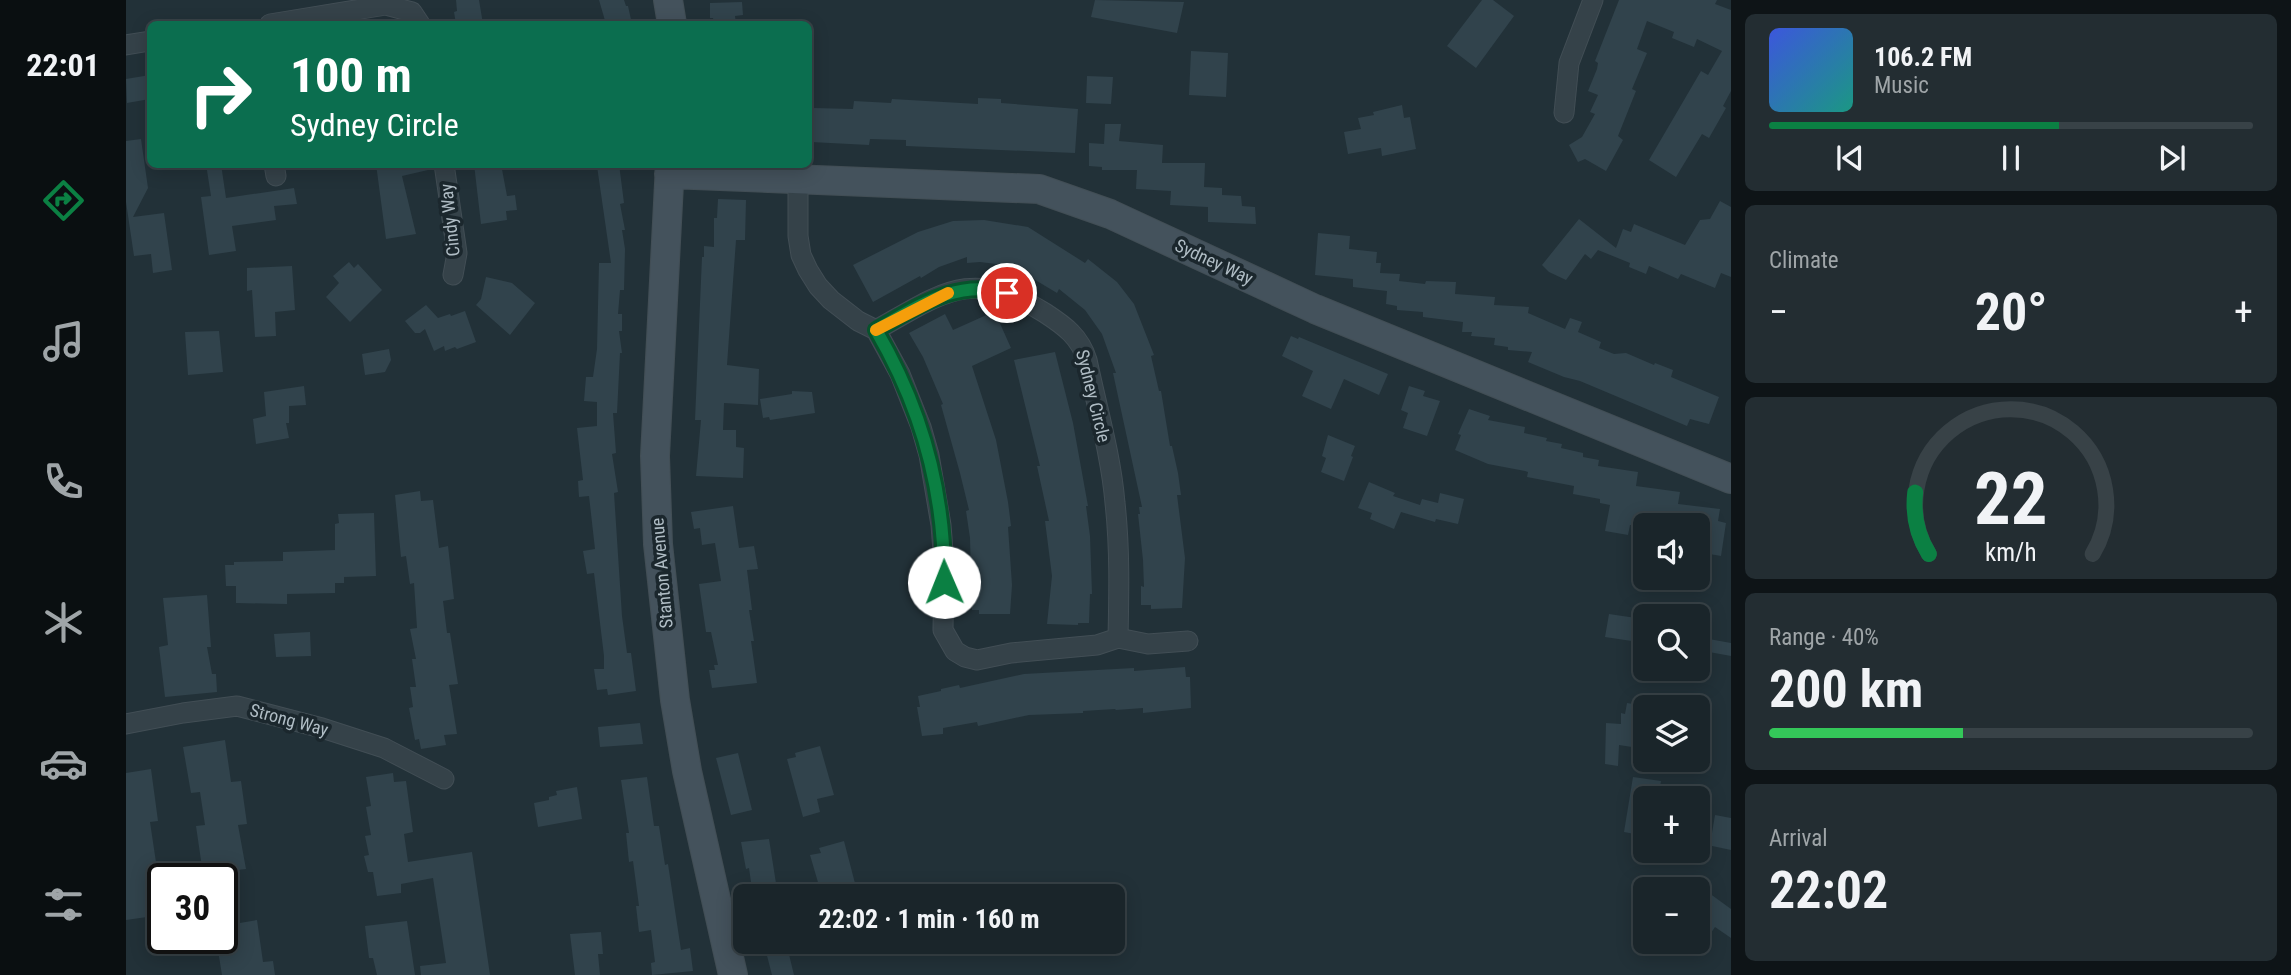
<!DOCTYPE html>
<meta charset="utf-8">
<style>
body{margin:0;font-family:"Roboto Condensed",sans-serif;background:#232d32;color:#f1f3f6;height:100vh;display:flex;flex-direction:column;font-size:26px;white-space:nowrap}
*{box-sizing:border-box;margin:0}
p{font-size:23px;color:#9fa5a8}
.icon{flex:none;width:38px;height:38px;fill:none;stroke:currentColor;stroke-width:2;stroke-linecap:round;stroke-linejoin:round}
.map{position:relative;flex:1;overflow:hidden}
.drawer{display:flex;flex-direction:column;gap:14px;padding:14px;background:#0e1417;width:560px}
.drawer>*{flex:none}
.banner{position:absolute;left:21px;top:21px;width:665px;height:147px;border-radius:10px;box-shadow:0 4px 18px #0003,0 0 0 2px #384247;background:#0b6e4f;color:#fff;overflow:hidden}
.fabs{position:absolute;left:1507px;top:513px;display:grid;gap:14px}
.fabs a{display:grid;place-items:center;width:77px;height:77px;border-radius:10px;background:#1a252a;box-shadow:0 4px 18px #0003,0 0 0 2px #384247;font-size:35px}
.speed{position:absolute;left:21px;top:863px;display:flex;gap:14px;font-size:35px;font-weight:700;text-align:center}
.speed>*{display:grid;place-content:center;width:91px;height:91px;border-radius:50%;background:#1a252a;box-shadow:0 4px 18px #0003,0 0 0 2px #384247;line-height:1}
.speed .limit{border:4px solid #111;border-radius:10px;background:#fff;color:#111}
.pin{position:absolute;display:grid;place-items:center;width:60px;height:60px;color:#fff;margin:-30px;border:4px solid #fff;border-radius:50%;box-shadow:0 2px 7px #0007}
.me{position:absolute;width:77px;margin:-38px;rotate:359deg;stroke-linejoin:round;filter:drop-shadow(0 0 5px #0008)}
.turn{display:flex;align-items:center;gap:24px;height:147px;padding:0 28px;font-size:32px}
.turn .icon{width:91px;height:91px;stroke-width:2.5}
.turn b{display:block;font-size:49px;line-height:60px}
.big{font-size:52px;font-weight:700;line-height:1.1}
.drawer .widget{flex:1;display:flex;flex-direction:column;justify-content:center;gap:10px;min-width:0;padding:0 24px;border-radius:10px;background:#232d32}
.drawer .dial{align-items:center;gap:0}
.dial svg{height:182px;overflow:visible;fill:none;stroke:#384247;stroke-width:7;stroke-linecap:round;text-anchor:middle}
.dial text{fill:#f1f3f6;stroke:none}
.song{display:flex;align-items:center;gap:21px}
.cover{width:84px;height:84px;border-radius:10px;background:linear-gradient(135deg,hsl(230 70% 55%),hsl(170 70% 35%))}
.played{height:7px;border-radius:4px;background:linear-gradient(90deg,#0b8043 60%,#384247 60%)}
.keys{display:flex;justify-content:space-around;direction:ltr}
.heat{display:flex;justify-content:space-between;align-items:center;font-size:38px;direction:ltr}
.charge{height:10px;border-radius:5px;background:linear-gradient(90deg,#34c759 40%,#384247 0)}
.trip{position:absolute;left:607px;top:884px;width:392px;height:70px;border-radius:10px;background:#1a252a;box-shadow:0 4px 18px #0003,0 0 0 2px #384247;font-weight:700;line-height:70px;text-align:center}
main{display:flex;flex:1;min-height:0}
.dock{display:flex;flex-direction:column;width:126px;justify-content:space-around;align-items:center;background:#0a0f11;color:#9fa5a8}
.dock .icon{width:49px;height:49px}
.dock .selected{color:#0b8043}
.dock b{font-size:32px;color:#f1f3f6}
.map>svg:first-child{display:block}
</style>
<main>
<nav class="dock">
<b>22:01</b>
<svg class="icon selected" aria-label="directions" viewBox="0 0 24 24"><path d="M12 3l9 9-9 9-9-9zM9 14v-3h6M13 9l2 2-2 2"/></svg>
<svg class="icon" aria-label="music" viewBox="0 0 24 24"><path d="M9 18V5l10-2v13"/><circle cx="6" cy="18" r="3"/><circle cx="16" cy="16" r="3"/></svg>
<svg class="icon" aria-label="phone" viewBox="0 0 24 24"><path d="M5 4h4l2 5-3 2q2 4 5 5l2-3 5 2v4C11 20 4 13 5 4z"/></svg>
<svg class="icon" aria-label="climate" viewBox="0 0 24 24"><path d="M12 3v18M4 7l16 10M4 17L20 7"/></svg>
<svg class="icon" aria-label="car" viewBox="0 0 24 24"><path d="M5 17H2v-5l4-1 3-4h7l3 4 3 1v5h-3M9 17h6M6 11h13"/><circle cx="7" cy="17" r="2"/><circle cx="17" cy="17" r="2"/></svg>
<svg class="icon" aria-label="filters" viewBox="0 0 24 24"><path d="M4 7h16M4 17h16"/><circle cx="9" cy="7" r="2"/><circle cx="15" cy="17" r="2"/></svg>
</nav>
<div class="map">
<svg width="1605" height="975" viewBox="0 0 1605 975">
<rect width="100%" height="100%" fill="#223138"/>
<path fill="#31434c" d="M330,0H353L357,24H330L328,12L331,11Z
M473,0H498L500,6H502L506,24H480Z
M969,0L1058,2L1051,33L965,17Z
M1356,0H1367L1388,16L1350,68L1321,46Z
M1493,0H1591L1589,4L1605,10V91L1597,106L1600,108L1583,138L1576,134L1550,177L1523,160L1575,71L1582,75L1596,51L1571,39L1568,47L1546,38L1548,32L1521,21L1511,49L1521,53L1506,89L1510,91L1492,136L1497,140L1480,171L1459,159L1452,162L1443,145L1456,137L1469,114L1464,112L1472,95L1462,91L1471,69L1472,63L1469,61Z
M616,2L617,15L609,16L610,24H588L587,18H584V3Z
M1065,51L1102,53L1100,97L1063,95Z
M24,75V99L1,103L0,79Z
M961,76L987,77L985,104L960,103Z
M852,98L875,99V103L952,109L949,153L780,146V140L744,139L743,145L685,142L687,108L727,109L728,101L765,103L766,99L852,104Z
M1276,105L1278,118L1284,117L1290,149L1256,156L1255,148L1222,154L1218,132L1235,129L1232,118L1248,115L1247,112Z
M979,124H995L993,141L1037,145L1036,163H1079L1078,187L1096,188V195L1115,196L1116,206L1129,207L1130,224L1082,222V207L1044,205L1045,191L1010,189L1011,170H976V167L963,166V143L978,144Z
M15,139L22,188L7,217L38,213L46,270L27,273L25,254L8,256L0,202V141Z
M80,164H95L100,198L168,188L171,204L148,206L150,220L106,226L110,251L83,255L75,197L85,196Z
M250,164H301L302,170L276,176L290,234L260,239Z
M348,164H375L381,196L389,195L391,210L380,211L381,220L355,224Z
M493,164L498,203L494,204L499,230H496L499,249L498,290H494L492,314H496V331H493L496,353H494L491,413H487L490,453L486,454L492,492L488,493L496,616L501,653H505L510,691L482,695L481,689L471,690L468,669H478V656L468,573L461,574L457,551L469,549L463,496L453,497L452,481L457,480L451,428L471,426V402L458,401L460,377H467L471,349L473,263H485L471,166Z
M592,199L620,200L619,240H610L601,365L633,369L632,405L598,403L597,430H610V447L618,448L617,478L570,476L575,420H569L576,257H578V246L588,247V218H591Z
M1594,201L1605,207V277L1595,273L1589,288L1555,274L1552,279L1523,266L1520,274L1503,267L1504,263L1472,250L1465,259L1459,254L1440,280L1423,272L1416,265L1453,219L1490,248L1497,229L1505,232L1508,224L1559,245L1574,220L1584,219Z
M858,220L902,227L959,263L962,259L991,282L1008,304L1028,355L1025,356L1033,391H1035L1044,446H1046L1052,473L1055,495H1051L1059,558L1056,608L1025,609V605H1015V586L1018,587L1017,560L1012,514H1014L1013,507H1016L987,373H990L976,334L959,310L933,289L931,293L886,266L854,262L841,263V257L813,267L795,278L794,276L747,302L727,265L792,232L827,221Z
M1192,233L1224,236L1223,249L1251,252L1250,263H1255L1254,273L1274,274L1273,281L1299,284L1300,281L1330,282L1329,294L1369,297L1368,305L1403,307L1402,313L1439,329L1444,318L1456,322L1452,332L1475,342L1473,348L1488,354L1500,353L1528,365L1529,363L1547,370L1545,377L1593,397L1583,424L1564,419L1561,426L1454,381L1438,377L1402,362L1406,352L1382,350V347L1368,345L1369,338L1345,336L1346,332H1336L1337,322L1297,317V312L1271,310V306L1260,304L1261,291L1227,287V279L1189,275Z
M223,262L228,268L232,264L256,290L224,322L200,297L213,283L207,276Z
M166,266L169,310L149,312L150,336L129,337L126,290L121,291V268Z
M360,277L386,283L409,303L384,335L350,305L355,299Z
M300,305L312,318L324,314L325,316L339,311L350,342L331,349L329,347L319,351L318,346L308,351L299,329L294,333H289L279,321Z
M865,313L868,320L872,319L885,348L846,366L870,440L882,502L885,526L882,527L886,585L884,614H853V610H846L844,538L840,511L843,510L834,473L815,405L817,404L797,357L783,333L819,314L827,330Z
M93,331L97,372L62,375L59,332Z
M1165,336L1172,339L1173,337L1262,374L1253,395L1218,379L1205,409L1176,396L1187,371L1156,356Z
M263,349L265,360L259,372L239,375L236,354Z
M929,352L947,423L962,506H960L964,536L966,594H964L963,623H952V625L921,624L926,576L919,521H923L911,466H914L888,360Z
M178,386L180,405L163,406V423H160L163,438L130,444L127,419L140,416L138,392Z
M1283,386L1299,391L1297,396L1314,401L1301,436L1277,428L1282,413L1275,410Z
M666,391L686,392L689,413L644,420L643,417L637,418L634,399L666,394Z
M1343,409L1364,416L1362,420L1399,427L1398,433L1421,438L1420,441L1436,444L1435,448L1457,453V457L1473,460L1472,466L1512,472L1510,486L1554,492L1552,504L1594,509L1592,521L1600,523L1595,556L1572,552V525H1504L1502,535L1479,531L1484,505L1474,503V499L1447,494L1448,486L1401,477L1402,472L1399,471L1362,464L1329,450L1335,435L1332,434Z
M1202,435L1229,446L1225,456L1227,457L1218,481L1195,472L1200,458L1196,456Z
M1243,482L1269,493L1267,496L1294,505L1296,499L1312,503L1314,493L1338,499L1332,524L1310,519L1309,522L1275,512L1268,529L1244,519L1246,513L1232,508Z
M294,491L295,501L307,500L313,548L322,546L328,599L317,601L321,633H324L332,684L323,685L331,734L318,735L320,745L295,749L293,739L289,740L283,708L287,707L284,687H290L286,659H290L284,629L291,628L288,583L284,584L280,556L275,557L269,495Z
M607,506L613,548L628,546L632,569L621,570L626,610H623L628,641H625L631,683L586,688L583,670H589L588,665H592L585,632H580L573,584L595,581L589,543L576,545L574,528L568,529L565,512Z
M248,513L250,576L218,577V583H209V593L161,594V604L110,603V586H100L99,565H108V562L157,561V552L209,550V524L213,523L212,514Z
M81,595L85,647H81L86,674H90L91,692L39,697L33,647L42,645L37,598Z
M1483,614L1510,618L1509,627L1519,629V643L1479,637Z
M184,632L185,656L150,657L148,634Z
M1572,637L1605,643V656L1572,650Z
M1059,667L1060,677H1064L1065,708L1017,713V708L990,710L989,709L957,711V713L903,715L852,726L851,722L817,728V734L796,736L791,707H794L792,696L815,691V689L833,685L834,688L898,674L1008,668V671Z
M1501,703L1519,706V749L1493,745L1492,766L1479,764L1480,723L1495,724V713L1499,714Z
M514,723L517,744L474,747L472,727Z
M99,740L105,782L115,781L121,824L112,825L120,869L77,874L70,826L79,825L74,792L65,793L57,747Z
M694,746L708,795L691,799L694,812L677,817L661,759L670,757L669,753Z
M612,753L626,810L605,815L590,758Z
M25,769L32,821L24,822L31,869H21L28,916L0,920V773Z
M267,773L268,782L280,781L287,832L278,834L282,862L346,852L364,975H295L294,966L320,963L307,878L275,884V893L251,896L247,872H242L238,856L243,855L239,836L245,835L240,807L245,806L240,777Z
M521,777L528,826H533L539,865L542,864L555,950L564,948L567,971L526,975L525,963L529,962L525,930L513,932L510,906H513L507,861L503,862L500,833H503L495,780Z
M1507,777L1535,781L1532,798H1519V836L1498,832Z
M451,787L456,819L412,827L408,803L423,800V797L431,795L430,791Z
M1589,815L1605,818V850L1572,843V829L1586,833Z
M643,839L652,896H627L623,868L620,869L615,842Z
M718,841L731,891L712,896H696L684,855L695,853L693,848Z
M1572,885L1605,909V938L1589,927L1572,952Z
M131,920L137,962L147,961L149,975H96L90,938H96V926Z
M281,921L289,975H251L247,958H243L239,926Z
M475,932L477,954H472L474,975H449L444,934Z
M650,942H660L668,975H646L638,944Z"/>
<g fill="none" stroke-linecap="round" stroke-linejoin="round">
<defs>
<path id="street" d="M144,24L260,5L286,12L294,24
M0,45L24,41
M1438,113L1443,63L1467,0
M148,164L150,176
M318,164L331,253L327,275
M672,178V236L675,255L682,270L692,286L705,300L732,321L750,330L774,374L795,427L803,455L815,525L818,564L817,630L829,651L839,657L851,660L885,653L971,645L992,638L1022,644L1062,641
M750,330C818,292 845,267 919,313C939,326 954,337 961,360C971,408 985,455 989,503C994,548 993,593 992,638
M0,724L57,713L111,706L196,728L258,748L318,779"/>
<path id="secondary" d="M542,0L546,24
M544,164L529,456L532,544L549,700L561,771L607,975
M543,174L913,189L984,214L1189,309L1605,479"/>
</defs>
<use href="#street" stroke="#424e55" stroke-width="21"/>
<use href="#secondary" stroke="#424e55" stroke-width="30"/>
<use href="#street" stroke="#354249" stroke-width="19"/>
<use href="#secondary" stroke="#44525c" stroke-width="28"/>
</g>
<g fill="none" stroke-linecap="round" stroke-linejoin="round">
<defs>
<path id="route" d="M818,582C819,492 795,407 750,330C793,306 830,279 881,293"/>
</defs>
<use href="#route" stroke="#07532c" stroke-width="18"/>
<use href="#route" stroke="#0b8043" stroke-width="12"/>
<path stroke="#f59e0b" stroke-width="12" d="M750,330L822,293"/>
</g>
<g text-anchor="middle" stroke-width="7" stroke-linejoin="round" paint-order="stroke">
<g font-size="18" fill="#b0bdc5" stroke="#1b272d">
<text transform="translate(324 220) rotate(-96)" y="6">Cindy Way</text>
<text transform="translate(1088 262) rotate(25)" y="6">Sydney Way</text>
<text transform="translate(967 396) rotate(76)" y="6">Sydney Circle</text>
<text transform="translate(536 573) rotate(-95)" y="6">Stanton Avenue</text>
<text transform="translate(163 720) rotate(15)" y="6">Strong Way</text>
</g>
</g>
</svg>
<div class="fabs">
<a><svg class="icon" aria-label="sound" viewBox="0 0 24 24"><path d="M4 9h4l5-4v14l-5-4H4zM17 9q2 3 0 6"/></svg></a>
<a><svg class="icon" aria-label="search" viewBox="0 0 24 24"><circle cx="10" cy="10" r="6"/><path d="M15 15l6 6"/></svg></a>
<a><svg class="icon" aria-label="layers" viewBox="0 0 24 24"><path d="M12 4l9 5-9 5-9-5zM3 14l9 5 9-5"/></svg></a>
<a>+</a>
<a>−</a>
</div>
<div class="speed"><div class="limit">30</div></div>
<div class="pin" style="left:881px;top:293px;background:#d93025"><svg class="icon" aria-label="arrive" viewBox="0 0 24 24"><path d="M6 21V4h12l-3 4 3 4H6"/></svg></div>
<svg class="me" style="left:818px;top:582px" viewBox="-20 -20 40 40"><circle r="19" fill="#fff"/><path d="M0-13L10 11 0 6-10 11z" fill="#0b8043"/></svg>
<div class="trip">22:02 · 1 min · 160 m</div>
<div class="banner">
<div class="turn"><svg class="icon" aria-label="right" viewBox="0 0 24 24"><path d="M7 20v-9h11M14 6l5 5-5 5"/></svg><div><b>100 m</b>Sydney Circle</div></div>
</div>
</div>
<section class="drawer">
<div class="widget">
<div class="song"><i class="cover"></i><div><b>106.2 FM</b><p>Music</p></div></div>
<div class="played"></div>
<div class="keys"><svg class="icon" aria-label="previous" viewBox="0 0 24 24"><path d="M18 5L8 12l10 7zM5 5v14"/></svg><svg class="icon" aria-label="pause" viewBox="0 0 24 24"><path d="M8 5v14M16 5v14"/></svg><svg class="icon" aria-label="next" viewBox="0 0 24 24"><path d="M6 5l10 7-10 7zM19 5v14"/></svg></div>
</div>
<div class="widget"><p>Climate</p>
<div class="heat"><a>−</a><b class="big">20°</b><a>+</a></div>
</div>
<div class="widget dial"><svg viewBox="0 0 100 80">
<path d="M14 69A42 42 0 1 1 86 69"/>
<path d="M14 69A42 42 0 0 1 8 42" stroke="#0b8043"/>
<text x="50" y="56" font-size="32" font-weight="700">22</text>
<text x="50" y="72" font-size="11">km/h</text>
</svg></div>
<div class="widget"><p>Range · 40%</p><b class="big">200 km</b><div class="charge"></div></div>
<div class="widget"><p>Arrival</p><b class="big">22:02</b></div>
</section>
</main>
